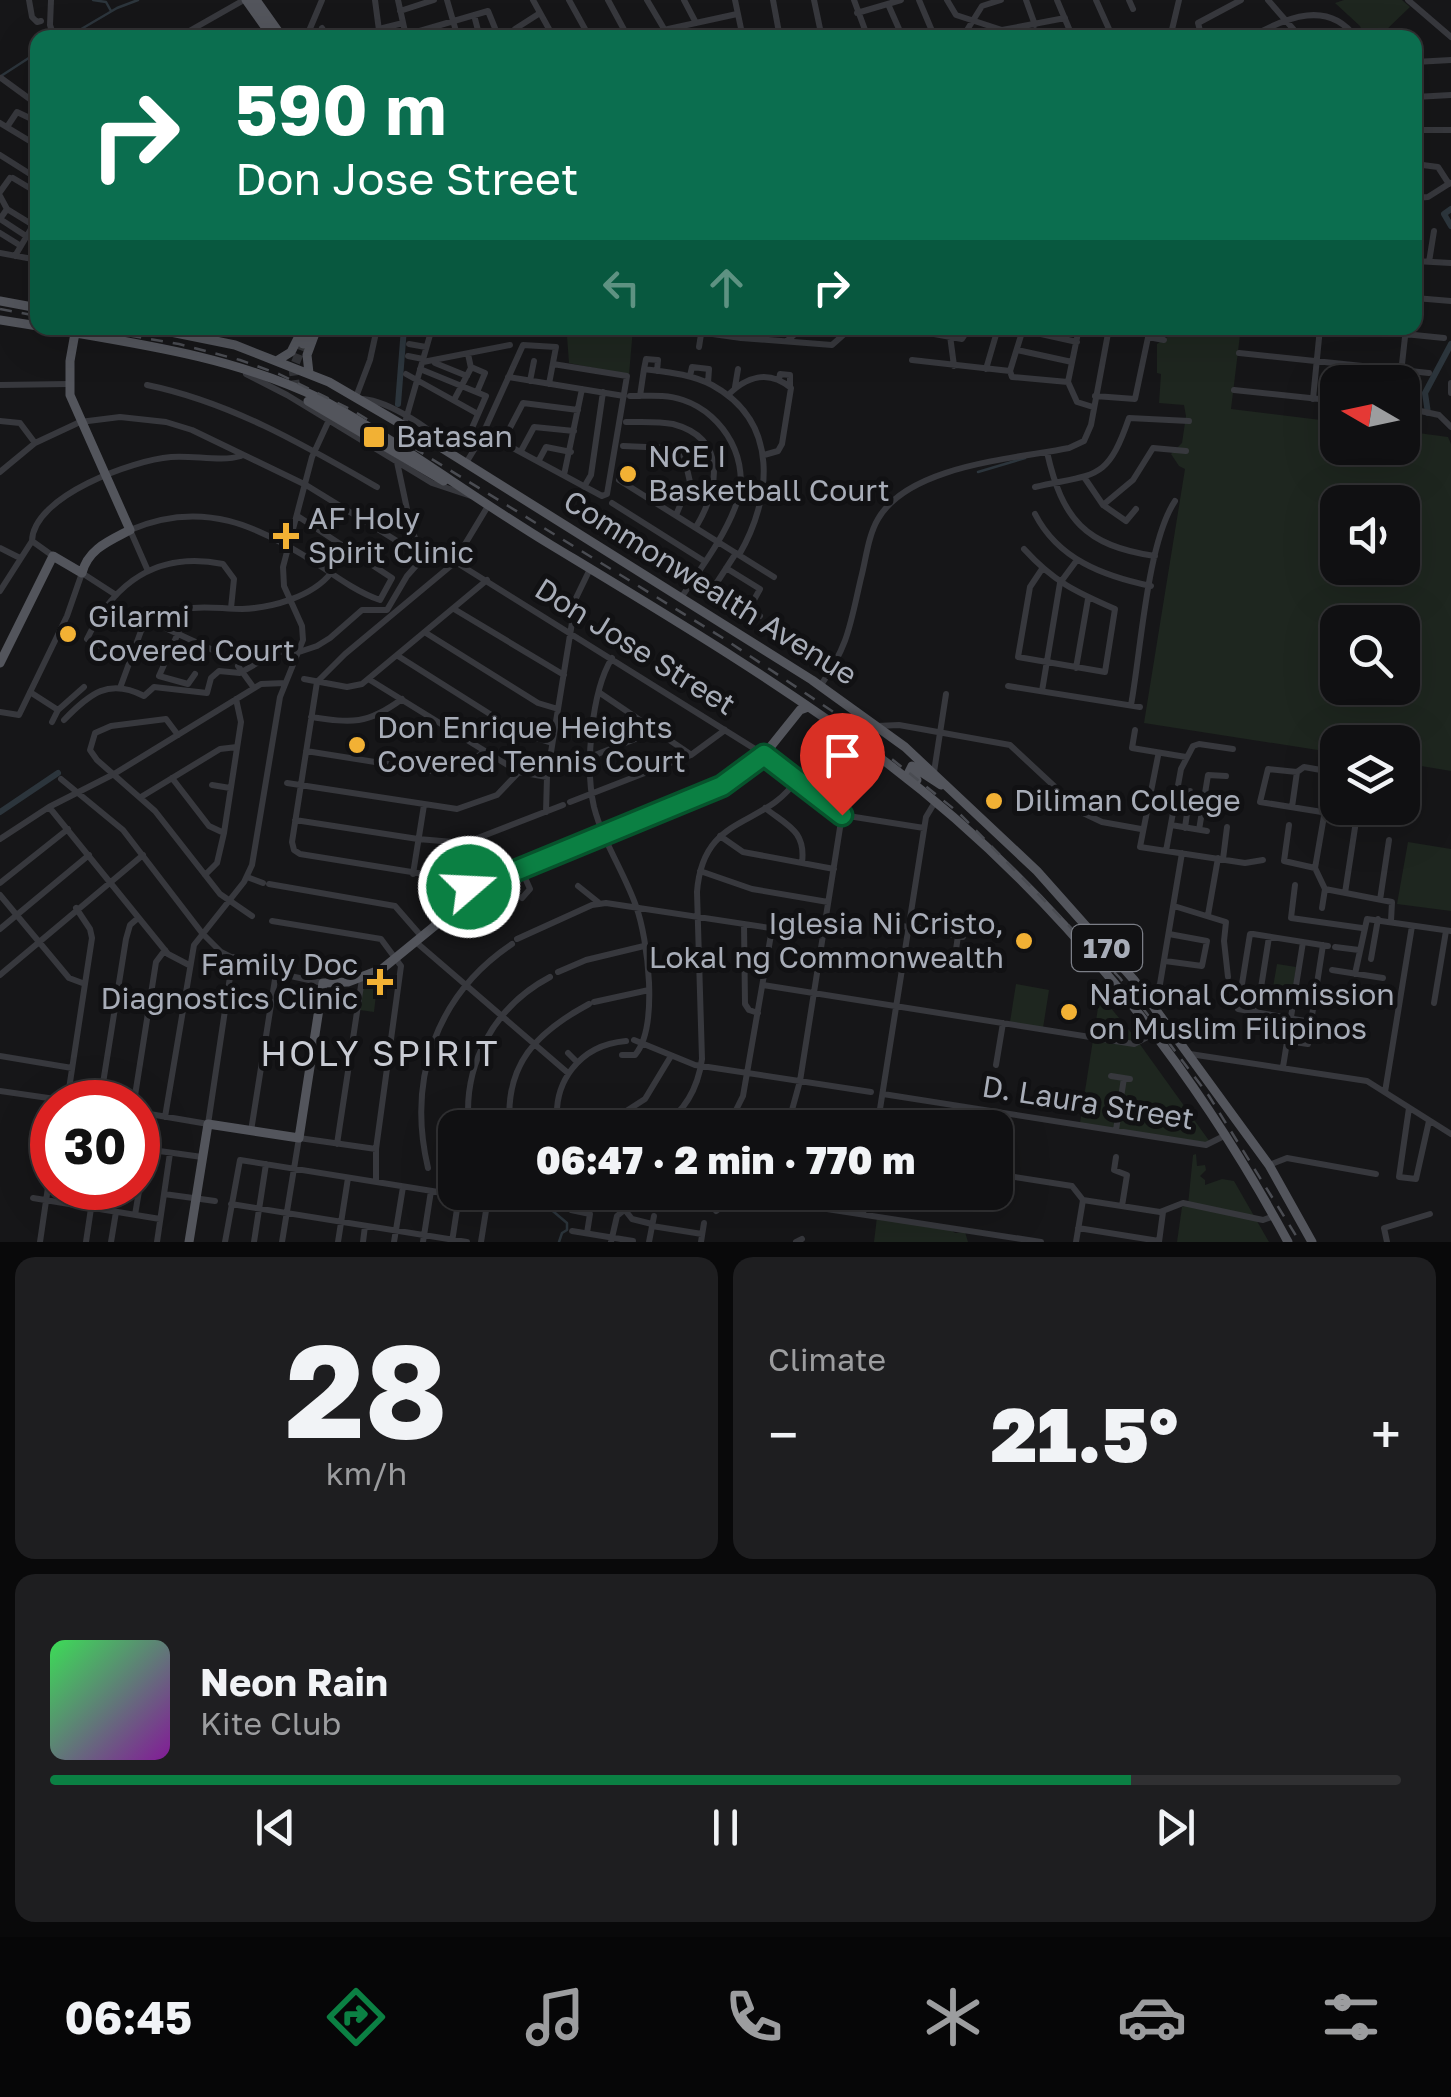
<!DOCTYPE html>
<meta charset="utf-8">
<style>
body{margin:0;font-family:"Golos Text",sans-serif;background:#1e1e20;color:#f1f3f6;height:100vh;display:flex;flex-direction:column;font-size:38px;white-space:nowrap}
*{box-sizing:border-box;margin:0}
p{font-size:32px;color:#9c9d9f}
.icon{flex:none;width:55px;height:55px;fill:none;stroke:currentColor;stroke-width:2;stroke-linecap:round;stroke-linejoin:round}
.map{position:relative;height:1242px;overflow:hidden}
.panel{display:flex;flex-direction:column;gap:15px;padding:15px;background:#09090a;flex:1}
.panel>*{flex:none}
.top-card{position:absolute;left:30px;top:30px;width:1392px;height:305px;border-radius:20px;box-shadow:0 10px 40px #0002,0 0 0 2px #303032;background:#0b6e4f;color:#fff;overflow:hidden}
.needle{width:65px;rotate:279deg}
.controls{position:absolute;left:1320px;top:365px;display:grid;gap:20px}
.controls a{display:grid;place-items:center;width:100px;height:100px;border-radius:20px;background:#101012;box-shadow:0 10px 40px #0002,0 0 0 2px #303032;font-size:50px}
.speed{position:absolute;left:30px;top:1080px;display:flex;gap:20px;font-size:50px;font-weight:700;text-align:center}
.speed>*{display:grid;place-content:center;width:130px;height:130px;border-radius:50%;background:#101012;box-shadow:0 10px 40px #0002,0 0 0 2px #303032;line-height:1}
.speed .limit{border:15px solid #d22;background:#fff;color:#111}
.pin{position:absolute;display:grid;place-items:center;width:85px;height:85px;color:#fff;margin:-102px -42px;border-radius:50% 50% 50% 0;rotate:-45deg;box-shadow:0 0 10px #0007}
.pin .icon{rotate:45deg}
.me{position:absolute;width:110px;margin:-55px;rotate:71deg;stroke-linejoin:round;filter:drop-shadow(0 0 8px #0008)}
.turn{display:flex;align-items:center;gap:35px;height:210px;padding:0 40px;font-size:45px}
.turn .icon{width:130px;height:130px;stroke-width:2.5}
.turn b{display:block;font-size:70px;line-height:85px}
.lanes{display:flex;align-items:center;height:95px;padding:0 40px;background:#0003;justify-content:center;gap:50px;direction:ltr}
.lanes .off{opacity:.35}
.big{font-size:75px;font-weight:800;line-height:1.1}
.panel .tile{flex:1;display:flex;flex-direction:column;justify-content:center;gap:15px;min-width:0;padding:0 35px;border-radius:20px;background:#1e1e20}
.panel .dial{align-items:center;gap:0}
.dial b{font-size:130px;line-height:1}
.song{display:flex;align-items:center;gap:30px}
.cover{width:120px;height:120px;border-radius:15px;background:linear-gradient(135deg,hsl(130 70% 55%),hsl(290 70% 35%))}
.played{height:10px;border-radius:5px;background:linear-gradient(90deg,#0b8043 80%,#303032 80%)}
.keys{display:flex;justify-content:space-around;direction:ltr}
.heat{display:flex;justify-content:space-between;align-items:center;font-size:55px;direction:ltr}
.panel .tiles{flex:1;display:grid;gap:15px;grid-template-columns:1fr 1fr}
.tile:last-child{grid-column:span 2}
.trip{position:absolute;left:438px;top:1110px;width:575px;height:100px;border-radius:20px;background:#101012;box-shadow:0 10px 40px #0002,0 0 0 2px #303032;font-weight:800;line-height:100px;text-align:center}
.tab-bar{display:flex;height:160px;justify-content:space-around;align-items:center;background:#060607;color:#9c9d9f}
.tab-bar .icon{width:70px;height:70px}
.tab-bar .on{color:#0b8043}
.tab-bar b{font-size:45px;color:#f1f3f6}
.map>svg:first-child{display:block}
</style>
<div class="map">
<svg width="1451" height="1242" viewBox="0 0 1451 1242">
<rect width="100%" height="100%" fill="#161618"/>
<path fill="#1e261f" fill-rule="evenodd" d="M1344,0H1402L1410,7L1385,31L1384,37H1365L1360,26L1335,3Z
M520,328H633L629,375L569,363L567,336L521,333Z
M1172,328H1253L1251,337L1240,335L1231,409L1337,422L1338,448H1402L1403,431L1448,437L1451,444V771L1403,763L1402,742H1338L1337,753L1144,723L1185,469L1179,466L1171,454L1182,443L1186,416L1184,405L1159,403L1161,374L1157,373V344L1170,335ZM1338,502H1402V568H1338ZM1338,622H1402V688H1338Z
M1408,842L1451,849V911L1397,904Z
M1277,964L1296,967L1292,996L1272,993Z
M378,977L374,1012L360,1010L364,981Z
M1016,984L1049,990L1043,1028L1010,1022Z
M1100,995L1134,1036L1210,1142L1206,1144L1080,1123Z
M1196,1154L1197,1166L1205,1165L1206,1170L1200,1176L1205,1180V1185L1222,1179L1234,1181L1269,1242H1177L1182,1207L1188,1205L1193,1155Z
M877,1217L951,1230L955,1233L965,1232L968,1242H874Z"/>
<g fill="none" stroke-linecap="round" stroke-linejoin="round">
<path stroke="#2c353c" stroke-width="2.5" d="M93,0L106,2L111,11
M66,38L117,8L138,0
M1,76L38,52
M978,472L1025,458
M542,1192L548,1207L567,1223V1230L562,1233L559,1242"/>
<path stroke="#2c353c" stroke-width="6" d="M1451,209L1444,214L1451,226
M398,404L404,328
M1428,413L1425,393L1451,344
M0,812L58,773"/>
<path stroke="#333438" stroke-width="9" stroke-dasharray="9 4.5" stroke-linecap="butt" d="M296,389L293,369L303,344"/>
<path stroke="#37383d" stroke-width="6" d="M29,0L32,17L37,22L41,21
M51,0L50,25L54,37
M375,0L380,38
M398,0L406,36
M447,0L458,38
M533,0L554,38
M569,0L590,38
M608,0L628,37
M647,0L663,27
M684,0L695,21
M735,0L743,38
M773,0L780,38
M814,0L822,38
M854,0L868,38
M919,0L935,38
M947,0L956,15L1002,30L1065,18
M1026,0L1035,25
M1057,0L1073,38
M1096,0L1113,38
M1129,0L1133,9
M1268,0L1301,38
M1408,0L1451,37
M888,4L903,38
M400,11L434,0
M857,13L901,0
M474,15L480,38
M322,28L328,38
M379,29L403,23
M406,35L488,11L499,38
M177,38L244,0
M306,38L322,0
M520,38L515,29L540,13
M627,38L737,14
M962,38L982,6L1001,0
M1145,38L1149,33L1170,37
M1170,38L1179,0
M1202,38L1198,23L1241,0
M1249,38C1288,16 1329,0 1356,38
M1415,62L1451,60
M1,78L38,105
M1415,97L1451,95
M0,123L38,146
M7,127L17,112L38,122
M1415,130H1451
M0,155L38,179
M1415,164L1438,167L1449,184
M13,178L38,193
M0,192L10,178
M0,196L7,209L33,225
M1415,198L1428,197L1450,183
M7,209L0,219L26,236
M0,233L21,246
M0,253L38,260
M15,256L38,217
M1415,261L1451,263
M1429,262L1434,231
M1415,298L1451,301
M410,328L409,332L430,334
M670,328L741,338L832,345L851,328
M920,328L923,332L962,339L969,328
M949,328L954,366
M1079,328L1068,382L1077,402L1093,407
M1345,328L1444,338
M1023,330L1077,342
M742,337L753,328
M1148,337L1164,340
M788,340L802,328
M409,344L426,347
M699,347L702,328
M1017,350L1072,362
M1239,353L1429,373
M408,356L423,359
M912,360L1010,371L1012,377L1068,382
M423,362L510,345
M435,363L467,376
M471,367L485,373L477,392
M420,369L486,396L472,428
M644,369L646,359L658,360L657,371
M986,369L998,328
M1010,371L1023,329
M246,374L287,395L432,483L471,496
M406,374L478,414
M690,376L692,367L709,369L708,383
M508,377L624,396
M779,380L780,374L790,375V387
M530,381L534,361
M1400,382L1406,328
M1451,383V393
M0,385L69,384
M147,385C230,402 304,445 377,487
M735,387L738,369
M1234,390L1338,401
M728,395C746,377 768,369 791,388L782,444L778,451L764,455
M630,396C648,396 666,394 683,400C725,414 752,463 736,505C724,538 700,569 681,598
M640,396L644,369C667,372 691,374 712,385C780,422 772,498 739,555
M1095,396L1135,399L1150,328
M356,397L370,360L377,328
M363,399C387,401 437,430 448,451
M1313,399L1320,328
M454,400L471,368L468,354
M1402,407L1439,415L1451,427
M406,419L432,328
M0,421L20,423L35,443
M626,422C641,422 658,421 673,424C729,439 718,490 696,527
M483,432L602,496L607,494L627,376L553,364
M502,443L523,403L578,410
M623,446L669,448L684,456L690,482L676,515
M521,451L534,427L574,431
M1047,452C1062,519 1085,546 1155,556
M539,460L546,447L571,452
M466,463L480,440L523,345L556,347L549,384
M0,472L35,443L80,422L120,417L166,422L192,430L306,485L410,549
M564,475L582,389
M1084,477L1103,505L1126,521L1136,509
M619,480L774,577
M584,487L591,475L603,392
M1035,487C1096,473 1107,482 1129,418L1189,421
M612,503L704,561
M1103,505L1133,480L1153,448L1186,451
M1035,514C1058,559 1103,576 1151,586
M32,541C33,496 133,460 171,457C193,455 221,462 241,456
M32,541L53,556
M430,546L779,764L842,815L924,828
M0,548L20,558
M1024,549C1054,582 1076,592 1115,609L1105,672L1018,657L1030,587L1042,569
M736,553L714,587L760,616
M726,568L760,589L749,609
M148,571L130,530C202,499 258,525 319,565C338,578 359,593 380,600L392,578L299,517
M0,591L32,541
M454,609L564,675
M172,629L184,609C204,605 222,609 242,609C271,608 312,597 331,573
M179,631L159,676L188,684L195,674
M426,633L538,703L558,709
M134,649L164,663
M398,656L520,733L552,743
M612,658C591,692 585,768 594,807C603,842 624,872 636,906C648,939 659,1027 635,1055H622
M129,661L87,639C114,582 158,551 223,564L234,579L231,608
M238,666L254,688
M1076,668L1088,599
M304,679L347,687L362,684L487,580
M370,680L519,772L547,777
M821,685C849,644 850,625 861,578C866,559 868,536 878,519C909,465 1014,459 1069,448L1084,441L1091,425L1109,328
M1008,686L1140,707
M120,688L141,631L150,621L215,651
M1042,691L1060,583L1077,560
M30,692L58,710
M600,693L690,754
M1131,705C1141,651 1147,543 1175,501
M0,712L19,715L67,616L82,573L116,595
M311,717C352,723 367,725 402,699
M64,720C90,693 109,678 144,696L154,687L207,693L211,678L219,671L240,673L276,652H299L317,646L330,638L362,610H387L407,576L422,559L410,523L397,462
M52,722L58,710L84,687
M877,726L899,725L1010,745L1083,813L1102,822L1141,829
M1135,730L1132,748L1186,757
M178,735L166,719L111,726L95,733L90,750L97,760L155,811L220,894L252,916
M306,751L444,773L467,766L484,751
M1158,756L1140,847L1245,863L1263,860
M590,757L658,730
M934,772L946,694
M1338,773L1304,767L1297,772L1268,769L1260,802L1390,823L1394,820L1397,808
M172,778L209,826L224,833
M61,779L123,830L202,933L221,952L253,968L323,983
M287,783L457,809L497,795L519,772
M212,785L230,788
M141,797L220,749L237,747
M570,802L691,755L725,730
M49,807L168,954L189,965
M1292,807L1297,772
M765,808C788,826 806,831 802,863
M1202,811L1219,813
M546,812L547,777L576,598L590,569
M1325,812L1332,772
M295,820L418,839L465,843L563,805
M1171,825L1207,831
M1289,825L1284,861L1315,868
M1185,828L1190,791
M1199,830L1208,775L1226,776
M720,836L743,852L834,869
M0,839L49,807L114,774L261,684L285,683
M1166,851L1181,769L1193,746L1199,744L1233,749
M1223,859L1227,827
M1315,868L1324,816
M1315,868L1325,889
M521,869L530,889L522,898
M700,871L752,889L828,902
M413,874L424,805
M205,875L217,863L224,833L241,722L236,699
M247,877L263,883
M0,883L68,829
M269,884L395,906L422,937
M486,884L300,854L294,850L292,842L317,682L345,654L453,564L488,506
M1295,885L1291,918L1362,928
M578,886L598,902
M1325,889L1392,902L1391,921
M1345,893L1358,808
M0,895L69,978L85,984
M1380,900L1389,840
M1174,906L1226,922L1224,941L1228,977
M1322,908L1325,889
M1208,915L1218,858
M272,921L381,939L401,966L376,1149V1182
M874,921L908,927
M744,924L745,1004L749,1010L758,1013
M909,926L963,937
M0,929L89,855
M517,939L592,905L606,903L823,936
M417,943L568,1073
M1323,945L1311,1022L1238,1009L1250,934H1253L1328,946
M1335,947L1359,950
M1371,959L1378,919
M1165,961L1202,966L1207,941L1169,934
M954,963L958,936
M1332,970L1383,978
M558,972L586,960L644,946
M1355,974L1367,919L1451,931
M0,975L143,855
M763,985L1134,1044L1153,1034
M1150,1000L1160,984L1182,853
M594,1002L649,990
M1434,1003L1446,931
M1257,1013L1269,937
M634,1040L695,1065L871,1092
M1288,1041L1308,1044
M568,1053L577,1062
M1190,1054L1367,1081L1451,1134
M0,1056L72,1068
M996,1065L1003,1023
M1283,1067L1303,942
M1111,1076L1130,1079
M0,1091L76,1102
M1385,1092L1412,926
M883,1094L1206,1145L1224,1136
M67,1102L92,938L90,929L76,908
M100,1102L126,939L130,925L138,918
M134,1102L156,962L165,950
M1409,1108L1399,1177L1416,1179L1429,1121
M138,1112L208,1124L233,957
M165,1117L194,945L244,882L252,865L280,697L303,640L302,626L284,586L283,567L312,457L329,420
M469,1128C462,1064 495,1006 550,977
M510,1128C504,1064 537,1032 589,1004
M558,1128C551,1082 580,1045 626,1041
M600,1128L645,1099L671,1056
M660,1128C686,1111 698,1088 702,1059L697,892C703,812 765,829 797,779
M727,1128L743,1096L772,929
M787,1128L800,1081L842,815
M877,1128L926,817L935,802
M1116,1130L1124,1078
M251,1131L276,973
M337,1144L362,979
M138,1148L202,1157
M1116,1157L1114,1170L1127,1175L1122,1206
M1269,1165L1287,1158L1376,1174
M428,1168C407,1079 436,995 512,944
M995,1174L1072,1186L1083,1200
M611,1192L632,1219L652,1224
M764,1192L788,1203L1041,1242
M164,1194L215,1201
M33,1198L160,1219
M1083,1200L1160,1212L1183,1203L1263,1220L1274,1216
M231,1204L467,1242
M571,1210L590,1214L587,1233
M716,1211L741,1192
M863,1214L867,1192
M135,1215L146,1149
M652,1226L702,1234
M1078,1228L1159,1241
M572,1231L633,1241
M40,1242L52,1160
M86,1242L94,1188
M111,1242L116,1212
M157,1242L170,1153
M225,1242L240,1160L488,1200
M254,1242L266,1164
M282,1242L299,1138L376,1149
M338,1242L348,1178
M363,1242L365,1226
M394,1242L403,1187
M423,1242L431,1191
M452,1242L459,1196
M481,1242L489,1192
M611,1242L617,1216L646,1192
M649,1242L654,1216
M701,1242L704,1223
M796,1242L802,1239
M1076,1242L1083,1200
M1159,1242L1163,1212
M1387,1242L1384,1228L1430,1214"/>
<path stroke="#53555c" stroke-width="9" d="M246,0L273,38
M256,0L283,38
M0,301L38,308
M0,320L38,326
M46,328C140,344 234,357 321,399C401,443 473,498 551,545C665,614 781,683 887,763C1053,889 1190,1060 1288,1242
M151,328L235,345L329,382L437,445L812,680L905,747L1037,871L1134,980L1269,1165L1312,1242
M303,344L310,328
M278,360L291,352L303,328
M309,373L307,355L317,328
M308,401L444,481
M0,663L53,556L82,573C88,549 109,541 130,530L70,395V361L75,333
M917,780L909,772L912,766L941,785
M189,1242L208,1124L299,1138L323,983L348,982L382,969L486,884L736,778L764,755L800,710L808,707"/>
<path stroke="#4a4c52" stroke-width="2.5" stroke-dasharray="12 10" stroke-linecap="butt" d="M0,309L38,316
M86,328L179,344L240,360L279,374L352,410L723,638L832,711L959,813L1120,978L1209,1096L1300,1242"/>
</g>
<g fill="none" stroke-linecap="round" stroke-linejoin="round">
<defs>
<path id="route" d="M469,887L478,890L496,879L722,786L764,755L842,815"/>
</defs>
<use href="#route" stroke="#07532c" stroke-width="25"/>
<use href="#route" stroke="#0b8043" stroke-width="18"/>
</g>
<g fill="#f2b134" stroke="#111113" stroke-width="4">
<rect x="362" y="425" width="24" height="24" rx="5"/>
<circle cx="628" cy="474" r="10"/>
<path d="M281 521h10v10h10v10h-10v10h-10v-10h-10v-10h10z"/>
<circle cx="68" cy="634" r="10"/>
<circle cx="357" cy="745" r="10"/>
<circle cx="994" cy="801" r="10"/>
<circle cx="1024" cy="941" r="10"/>
<path d="M375 967h10v10h10v10h-10v10h-10v-10h-10v-10h10z"/>
<circle cx="1069" cy="1012" r="10"/>
</g>
<g text-anchor="middle" stroke-width="10" stroke-linejoin="round" paint-order="stroke">
<rect fill="#111113" stroke="#7b7e86" stroke-width="2.5" x="1072" y="925" width="70" height="46" rx="8"/>
<g font-size="28" font-weight="bold" fill="#a8adb8">
<text x="1107" y="958">170</text>
</g>
<g font-size="30" fill="#a8adb8" stroke="#111113" text-anchor="start">
<text x="396" y="447">Batasan</text>
<text x="648" y="467">NCE I<tspan x="648" dy="34">Basketball Court</tspan></text>
<text x="308" y="529">AF Holy<tspan x="308" dy="34">Spirit Clinic</tspan></text>
<text x="88" y="627">Gilarmi<tspan x="88" dy="34">Covered Court</tspan></text>
<text x="377" y="738">Don Enrique Heights<tspan x="377" dy="34">Covered Tennis Court</tspan></text>
<text x="1014" y="811">Diliman College</text>
<text x="1004" y="934" text-anchor="end">Iglesia Ni Cristo,<tspan x="1004" dy="34">Lokal ng Commonwealth</tspan></text>
<text x="358" y="975" text-anchor="end">Family Doc<tspan x="358" dy="34">Diagnostics Clinic</tspan></text>
<text x="1089" y="1005">National Commission<tspan x="1089" dy="34">on Muslim Filipinos</tspan></text>
</g>
<g font-size="30" fill="#a8adb8" stroke="#111113">
<text transform="translate(710 588) rotate(32)" y="10">Commonwealth Avenue</text>
<text transform="translate(635 647) rotate(32)" y="10">Don Jose Street</text>
<text transform="translate(1088 1103) rotate(9)" y="10">D. Laura Street</text>
</g>
<g font-size="35" letter-spacing="2.5" fill="#c9ccd4" stroke="#111113">
<text x="380" y="1066">HOLY SPIRIT</text>
</g>
</g>
</svg>
<div class="controls">
<a><svg class="needle" viewBox="-14 -14 28 28"><path d="M0-13l5 13h-10z" fill="#e53935"/><path d="M0 13l5-13h-10z" fill="#9c9d9f"/></svg></a>
<a><svg class="icon" aria-label="sound" viewBox="0 0 24 24"><path d="M4 9h4l5-4v14l-5-4H4zM17 9q2 3 0 6"/></svg></a>
<a><svg class="icon" aria-label="search" viewBox="0 0 24 24"><circle cx="10" cy="10" r="6"/><path d="M15 15l6 6"/></svg></a>
<a><svg class="icon" aria-label="layers" viewBox="0 0 24 24"><path d="M12 4l9 5-9 5-9-5zM3 14l9 5 9-5"/></svg></a>
</div>
<div class="speed"><div class="limit">30</div></div>
<div class="pin" style="left:842px;top:815px;background:#d93025"><svg class="icon" aria-label="arrive" viewBox="0 0 24 24"><path d="M6 21V4h12l-3 4 3 4H6"/></svg></div>
<svg class="me" style="left:469px;top:887px" viewBox="-20 -20 40 40"><circle r="17" fill="#0b8043" stroke="#fff" stroke-width="3"/><path d="M0-11L8 9 0 5-8 9z" fill="#fff"/></svg>
<div class="trip">06:47 · 2 min · 770 m</div>
<div class="top-card">
<div class="turn"><svg class="icon" aria-label="right" viewBox="0 0 24 24"><path d="M7 20v-9h11M14 6l5 5-5 5"/></svg><div><b>590 m</b>Don Jose Street</div></div>
<div class="lanes"><svg class="icon off" aria-label="left" viewBox="0 0 24 24"><path d="M17 20v-9H6M10 6l-5 5 5 5"/></svg><svg class="icon off" aria-label="ahead" viewBox="0 0 24 24"><path d="M12 20V5M6 11l6-6 6 6"/></svg><svg class="icon" aria-label="right" viewBox="0 0 24 24"><path d="M7 20v-9h11M14 6l5 5-5 5"/></svg></div>
</div>
</div>
<section class="panel">
<div class="tiles">
<div class="tile dial"><b>28</b><p>km/h</p></div>
<div class="tile"><p>Climate</p>
<div class="heat"><a>−</a><b class="big">21.5°</b><a>+</a></div>
</div>
<div class="tile">
<div class="song"><i class="cover"></i><div><b>Neon Rain</b><p>Kite Club</p></div></div>
<div class="played"></div>
<div class="keys"><svg class="icon" aria-label="previous" viewBox="0 0 24 24"><path d="M18 5L8 12l10 7zM5 5v14"/></svg><svg class="icon" aria-label="pause" viewBox="0 0 24 24"><path d="M8 5v14M16 5v14"/></svg><svg class="icon" aria-label="next" viewBox="0 0 24 24"><path d="M6 5l10 7-10 7zM19 5v14"/></svg></div>
</div>
</div>
</section>
<nav class="tab-bar">
<b>06:45</b>
<svg class="icon on" aria-label="directions" viewBox="0 0 24 24"><path d="M12 3l9 9-9 9-9-9zM9 14v-3h6M13 9l2 2-2 2"/></svg>
<svg class="icon" aria-label="music" viewBox="0 0 24 24"><path d="M9 18V5l10-2v13"/><circle cx="6" cy="18" r="3"/><circle cx="16" cy="16" r="3"/></svg>
<svg class="icon" aria-label="phone" viewBox="0 0 24 24"><path d="M5 4h4l2 5-3 2q2 4 5 5l2-3 5 2v4C11 20 4 13 5 4z"/></svg>
<svg class="icon" aria-label="climate" viewBox="0 0 24 24"><path d="M12 3v18M4 7l16 10M4 17L20 7"/></svg>
<svg class="icon" aria-label="car" viewBox="0 0 24 24"><path d="M5 17H2v-5l4-1 3-4h7l3 4 3 1v5h-3M9 17h6M6 11h13"/><circle cx="7" cy="17" r="2"/><circle cx="17" cy="17" r="2"/></svg>
<svg class="icon" aria-label="filters" viewBox="0 0 24 24"><path d="M4 7h16M4 17h16"/><circle cx="9" cy="7" r="2"/><circle cx="15" cy="17" r="2"/></svg>
</nav>
